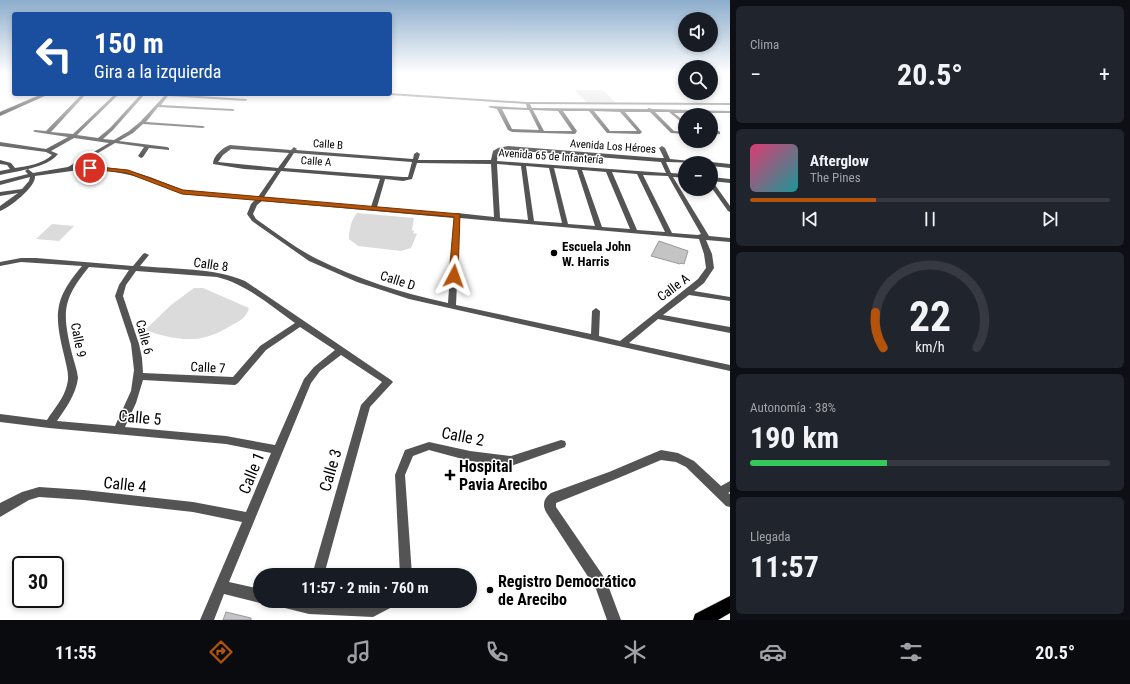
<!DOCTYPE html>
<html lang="es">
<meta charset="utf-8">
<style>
body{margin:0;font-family:"Roboto Condensed",sans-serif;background:#20242c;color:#f1f3f6;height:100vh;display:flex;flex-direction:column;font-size:15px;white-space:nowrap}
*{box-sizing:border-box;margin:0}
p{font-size:13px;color:#9ea1a6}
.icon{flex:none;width:22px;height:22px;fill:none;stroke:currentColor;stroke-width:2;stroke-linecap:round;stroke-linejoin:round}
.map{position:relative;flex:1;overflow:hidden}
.panel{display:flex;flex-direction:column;gap:6px;padding:6px;background:#0d0f14;width:400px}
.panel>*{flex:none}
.hud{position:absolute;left:12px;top:12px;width:380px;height:84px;border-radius:4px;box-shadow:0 2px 6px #0003;background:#1a4fa0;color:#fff;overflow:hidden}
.fabs{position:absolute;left:678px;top:12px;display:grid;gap:8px}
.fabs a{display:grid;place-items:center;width:40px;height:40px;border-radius:50%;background:#171b24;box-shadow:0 2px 6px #0003;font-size:20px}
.speed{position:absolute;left:12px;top:556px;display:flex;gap:8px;font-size:20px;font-weight:700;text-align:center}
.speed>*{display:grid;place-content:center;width:52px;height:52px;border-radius:50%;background:#171b24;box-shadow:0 2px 6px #0003;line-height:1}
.speed .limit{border:2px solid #111;border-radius:6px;background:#fff;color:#111}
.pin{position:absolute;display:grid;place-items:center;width:34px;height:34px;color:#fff;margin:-17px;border:2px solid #fff;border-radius:50%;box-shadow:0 1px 4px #0007}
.me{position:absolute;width:44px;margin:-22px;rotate:4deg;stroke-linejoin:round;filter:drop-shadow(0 0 3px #0008)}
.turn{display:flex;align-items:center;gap:14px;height:84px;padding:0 16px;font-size:18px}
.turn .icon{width:52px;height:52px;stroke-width:2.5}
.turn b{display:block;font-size:28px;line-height:34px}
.big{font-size:30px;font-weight:700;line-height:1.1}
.panel .tile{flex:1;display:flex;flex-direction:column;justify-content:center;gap:6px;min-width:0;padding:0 14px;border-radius:6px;background:#20242c}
.panel .dial{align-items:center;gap:0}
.dial svg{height:104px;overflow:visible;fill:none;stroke:#363941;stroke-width:7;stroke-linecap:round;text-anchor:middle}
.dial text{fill:#f1f3f6;stroke:none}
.song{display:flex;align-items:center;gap:12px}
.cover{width:48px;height:48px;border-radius:6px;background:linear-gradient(135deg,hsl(340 70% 55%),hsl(180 70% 35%))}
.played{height:4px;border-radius:2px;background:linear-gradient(90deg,#b45309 35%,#363941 35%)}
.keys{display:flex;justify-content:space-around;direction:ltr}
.heat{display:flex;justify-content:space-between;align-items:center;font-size:22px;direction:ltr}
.charge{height:6px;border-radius:3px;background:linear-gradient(90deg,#34c759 38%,#363941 0)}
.trip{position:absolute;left:253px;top:568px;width:224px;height:40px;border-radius:20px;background:#171b24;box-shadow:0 2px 6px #0003;font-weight:700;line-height:40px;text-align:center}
.tab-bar{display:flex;height:64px;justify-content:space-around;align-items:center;background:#090b0e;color:#9ea1a6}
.tab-bar .icon{width:28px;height:28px}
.tab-bar .on{color:#b45309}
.tab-bar b{font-size:18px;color:#f1f3f6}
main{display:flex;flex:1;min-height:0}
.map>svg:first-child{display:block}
</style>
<main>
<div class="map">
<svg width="730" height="620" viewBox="0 0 730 620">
<rect width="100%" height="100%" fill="#fff"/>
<path fill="#dbdbdb" d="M575,90H603L615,102H586Z
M357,213L414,218L412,230L414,231L413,233L417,234L411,248L401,251L358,246L349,239C349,230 351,220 357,213Z
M52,224L74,226L59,241L36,239Z
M194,288H203L249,308C246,318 240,321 232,325C225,329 217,334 209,336C188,343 165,337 145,330L171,305Z"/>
<path fill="#c4c4c4" stroke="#989898" d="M659,241L688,251L684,264L681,263L680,264L651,256Z
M226,612L251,618V620H223Z"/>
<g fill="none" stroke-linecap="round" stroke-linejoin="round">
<defs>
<path id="major" d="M42,94H49L0,116V112Z
M730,596V613L718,620H693L695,614Z"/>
</defs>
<use href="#major" stroke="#dbdbdb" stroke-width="1"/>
<path fill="#545454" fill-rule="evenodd" d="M390,93L527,102L730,103V105L530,104L532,108L647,109L649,108L652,109L730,111V113H674L685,122V125L669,112H655L674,131L685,132V134L671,133L650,112H625L642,132L640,134L607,133L589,111H563L577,131L575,134L512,132L508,130L497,109L488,107L490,106L527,108L526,104L389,95L388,94H390ZM502,109L529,110L539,130L512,129ZM533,110L558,111L572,131H544ZM594,111L620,112L637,131H610Z
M82,94H86L51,132L73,134L115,94H119L77,135L98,138L110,128L141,94H145L113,130L103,139L114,140L129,131L140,122L166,94L247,99V100L245,101L168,96L161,105L233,109L235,110L233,111L158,107L146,122L203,126L205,127L203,128L143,124L133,133L119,141L167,147L169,148V150L149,148L143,157L141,158L138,156L144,147L115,143L76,166H95L127,170L150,177L183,190L258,197L276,171L244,169L213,164C213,156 222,148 230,145L291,150L294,147L297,149L296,150L413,159L414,154L417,152L420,154L418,160H491L493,151L498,148L508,146L660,158H664L659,148L662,146L665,148L670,159L701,162L702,163L666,162L671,173L685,174V178L673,177L709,236L730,238V242L706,240L712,254L714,268L704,283L694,291L730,297V301L689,295L663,315L730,327V333L658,319L629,343L730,365V371L409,299L357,282L309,261L252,221L247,214L251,204L255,200L182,194L139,177L111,171L79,170L35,176C36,187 10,207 0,211V206L18,193L0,196V192L22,189L29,181L30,177L0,185V181L28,174L25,171L28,169L33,173L68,167L109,143L74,138L51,151L58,154C47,168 17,171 0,175V171L10,169L7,165L0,164V160L11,163L15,168C27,166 43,164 52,155L46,152L0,146V142L46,149L68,137L35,132L33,131L35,130L46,131ZM231,149L289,153L278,168L218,162L223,155ZM501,150H508L661,162L666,173L497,161L498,153ZM294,153L412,162L408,177H403L284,168ZM417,163L491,164L494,217L457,213L455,214L377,207L385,179L403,181L412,179ZM497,164L521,166L528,220L500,218ZM526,166L549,168L562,223L534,221ZM554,168L577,170L595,226L568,224ZM582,170L606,172L630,229L602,227ZM281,171L380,179L371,207L264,197ZM612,172L637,174L665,232L637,230ZM643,175L668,176L701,234L698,235L672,233ZM262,201L454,218L448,303C402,293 357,279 315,258C294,247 275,232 256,219L253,214L257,205ZM460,218L699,239L704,254L706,268L698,279L620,341L599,336L600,311L596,308L592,311L591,334L456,305Z
M711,125L720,132V134L711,135V133L714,132L711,129Z
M711,162L730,164V168L711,166V163H709Z
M711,177L730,179V183L711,181Z
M711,181L713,182L730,206V212L728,211L711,187Z
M145,253L149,255L140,266C173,269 215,268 245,281L391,380L393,382L370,407L324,575H312L361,405L382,382L341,355L320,371L311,383L229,582L260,589V601H264L260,603L224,594L214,620H200L242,522L193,512L84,500L39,497L29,500L0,517V503L22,492L39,487L84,490L193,502L246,512L271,453L226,444L49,428L0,422V414L47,420C54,409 64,398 67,385C70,375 66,365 64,355C54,314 54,299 82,266L21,262L0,266V262L21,258H36L133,266L143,254ZM89,267L129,270L119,285L115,296L131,344L134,370L131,391L115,426L57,421C66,408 76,394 78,378C77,369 74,362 72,354C62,312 62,300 89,267ZM136,271L217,277C246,284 271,306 295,323L260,346L233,377L143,373L142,358L139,344L123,296L126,285ZM300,327L335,350L314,367L304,379L275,445L226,436L125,427L136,403L143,380L235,385L238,383L266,350Z
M561,440L565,441L566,444L565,447L511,466L470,461L429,450L413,456L405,475L412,575H400L395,475L405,450L429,442L470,451L511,456Z
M661,450L678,453L694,461L721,486L730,481V492L728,493L730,494V507L726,506L686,467L676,462L661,460L616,479L556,503V507L606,580L621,620H607L596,589L546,512C542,504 544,498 551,493L609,472Z
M275,601H323L372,603L376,601H396L394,606L373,617L309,614L277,606Z"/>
<use href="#major" fill="#000" fill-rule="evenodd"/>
</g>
<linearGradient id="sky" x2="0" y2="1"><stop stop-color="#8cadcc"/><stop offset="0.46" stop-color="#fff"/><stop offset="1" stop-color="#fff" stop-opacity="0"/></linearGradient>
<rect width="730" height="159" fill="url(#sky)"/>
<path fill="#b45309" stroke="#753606" d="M88,166L128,170L183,190L460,214L458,276L454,279L449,276L454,217L182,194L127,173L90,169L87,168Z"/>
<g fill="#000" stroke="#fff" stroke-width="1.5">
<circle cx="554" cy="253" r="4"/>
<path d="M448 469h4v4h4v4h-4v4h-4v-4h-4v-4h4z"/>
<circle cx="490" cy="590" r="4"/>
</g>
<g text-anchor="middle" stroke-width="3" stroke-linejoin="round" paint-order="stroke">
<g font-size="11" fill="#000" stroke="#fff">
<text transform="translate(328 144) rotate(4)" y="4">Calle B</text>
<text transform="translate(613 146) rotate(4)" y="4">Avenida Los Héroes</text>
<text transform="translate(551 156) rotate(4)" y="4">Avenida 65 de Infantería</text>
<text transform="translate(316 161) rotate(4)" y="4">Calle A</text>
</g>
<g font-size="13" font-weight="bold" fill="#000" stroke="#fff" text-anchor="start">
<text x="562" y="251">Escuela John<tspan x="562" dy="15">W. Harris</tspan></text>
</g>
<g font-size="13" fill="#000" stroke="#fff">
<text transform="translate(211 264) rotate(8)" y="5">Calle 8</text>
<text transform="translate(398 280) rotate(18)" y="5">Calle D</text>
<text transform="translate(673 287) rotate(-37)" y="5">Calle A</text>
<text transform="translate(145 337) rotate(75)" y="5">Calle 6</text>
<text transform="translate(79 340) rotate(79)" y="5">Calle 9</text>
<text transform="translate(208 367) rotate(3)" y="5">Calle 7</text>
</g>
<g font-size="16" fill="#000" stroke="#fff">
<text transform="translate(140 417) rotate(5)" y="6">Calle 5</text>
<text transform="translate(463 436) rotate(11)" y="6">Calle 2</text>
<text transform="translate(330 470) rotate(-74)" y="6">Calle 3</text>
<text transform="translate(251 473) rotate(-68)" y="6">Calle 1</text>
<text transform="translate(125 484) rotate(6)" y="6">Calle 4</text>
</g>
<g font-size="16" font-weight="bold" fill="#000" stroke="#fff" text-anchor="start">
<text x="459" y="472">Hospital<tspan x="459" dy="18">Pavia Arecibo</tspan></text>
<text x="498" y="587">Registro Democrático<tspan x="498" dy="18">de Arecibo</tspan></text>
</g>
</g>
</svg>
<div class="fabs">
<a><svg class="icon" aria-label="sound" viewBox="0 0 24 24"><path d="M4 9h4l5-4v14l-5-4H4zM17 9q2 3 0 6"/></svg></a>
<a><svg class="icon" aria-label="search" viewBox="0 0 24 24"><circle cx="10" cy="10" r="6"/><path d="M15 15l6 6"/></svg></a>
<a>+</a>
<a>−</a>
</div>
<div class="speed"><div class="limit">30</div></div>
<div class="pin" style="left:90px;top:168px;background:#d93025"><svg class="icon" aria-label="arrive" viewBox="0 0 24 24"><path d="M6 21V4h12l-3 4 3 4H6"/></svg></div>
<svg class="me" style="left:454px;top:276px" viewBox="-20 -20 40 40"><path d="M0-17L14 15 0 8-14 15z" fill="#b45309" stroke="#fff" stroke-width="4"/></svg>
<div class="trip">11:57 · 2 min · 760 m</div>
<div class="hud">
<div class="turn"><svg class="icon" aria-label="left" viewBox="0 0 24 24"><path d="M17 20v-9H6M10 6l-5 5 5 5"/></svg><div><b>150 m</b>Gira a la izquierda</div></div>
</div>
</div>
<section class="panel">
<div class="tile"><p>Clima</p>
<div class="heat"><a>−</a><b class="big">20.5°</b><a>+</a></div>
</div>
<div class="tile">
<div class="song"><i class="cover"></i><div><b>Afterglow</b><p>The Pines</p></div></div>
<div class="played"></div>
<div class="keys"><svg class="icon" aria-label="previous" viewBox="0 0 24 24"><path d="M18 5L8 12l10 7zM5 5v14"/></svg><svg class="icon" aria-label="pause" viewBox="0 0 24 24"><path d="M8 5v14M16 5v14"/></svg><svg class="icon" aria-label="next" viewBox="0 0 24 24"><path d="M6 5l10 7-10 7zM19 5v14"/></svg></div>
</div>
<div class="tile dial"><svg viewBox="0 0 100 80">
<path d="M14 69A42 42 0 1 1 86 69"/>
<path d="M14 69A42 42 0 0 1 8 42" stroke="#b45309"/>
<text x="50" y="56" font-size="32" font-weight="700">22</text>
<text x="50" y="72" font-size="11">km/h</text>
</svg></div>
<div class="tile"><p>Autonomía · 38%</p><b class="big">190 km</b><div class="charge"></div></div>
<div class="tile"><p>Llegada</p><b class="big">11:57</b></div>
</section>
</main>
<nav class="tab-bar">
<b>11:55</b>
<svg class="icon on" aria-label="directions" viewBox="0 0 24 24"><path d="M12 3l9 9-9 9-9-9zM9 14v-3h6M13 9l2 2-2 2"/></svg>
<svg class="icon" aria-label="music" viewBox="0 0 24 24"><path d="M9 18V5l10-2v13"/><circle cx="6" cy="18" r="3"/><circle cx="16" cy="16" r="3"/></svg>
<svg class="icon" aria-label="phone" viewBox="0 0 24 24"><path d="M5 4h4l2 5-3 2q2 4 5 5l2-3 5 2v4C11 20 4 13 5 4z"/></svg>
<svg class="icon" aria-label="climate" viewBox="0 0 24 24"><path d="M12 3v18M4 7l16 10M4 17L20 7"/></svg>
<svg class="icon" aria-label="car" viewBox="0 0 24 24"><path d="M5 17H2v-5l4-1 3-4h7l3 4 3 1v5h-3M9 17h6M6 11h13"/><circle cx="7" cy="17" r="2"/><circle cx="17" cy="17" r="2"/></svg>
<svg class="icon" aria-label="filters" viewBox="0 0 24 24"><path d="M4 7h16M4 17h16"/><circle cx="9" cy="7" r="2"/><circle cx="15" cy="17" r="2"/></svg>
<b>20.5°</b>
</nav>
